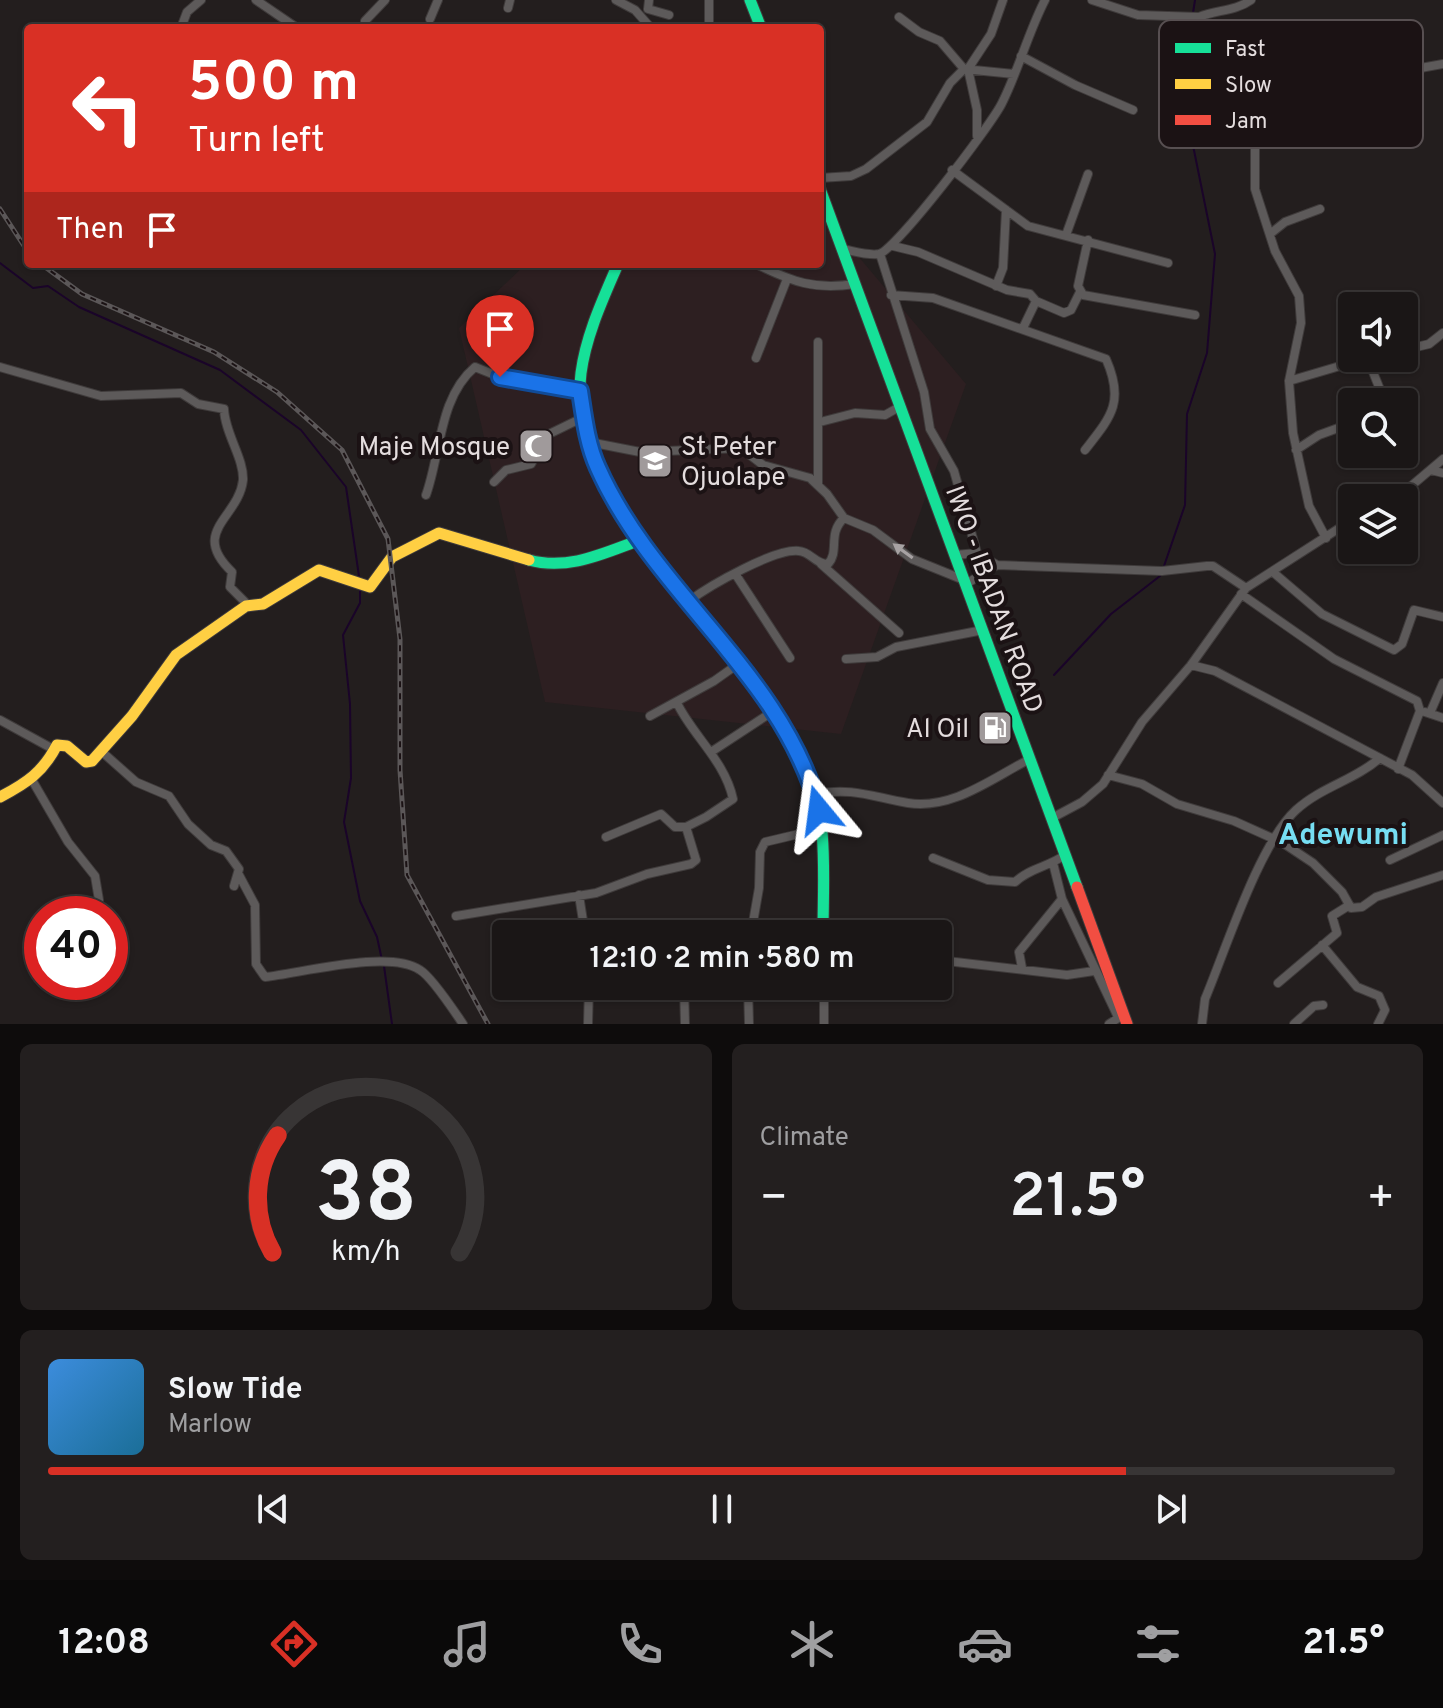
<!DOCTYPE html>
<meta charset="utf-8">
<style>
body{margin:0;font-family:Overpass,sans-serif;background:#231f1f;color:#f1f3f6;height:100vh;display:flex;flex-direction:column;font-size:30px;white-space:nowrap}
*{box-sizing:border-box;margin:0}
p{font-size:26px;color:#9f9fa1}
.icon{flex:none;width:44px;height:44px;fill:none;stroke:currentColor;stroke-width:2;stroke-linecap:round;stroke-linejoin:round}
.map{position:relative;height:1024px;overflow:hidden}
.side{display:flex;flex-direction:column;gap:20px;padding:20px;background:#0e0c0c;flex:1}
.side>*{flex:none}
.banner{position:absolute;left:24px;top:24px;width:800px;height:244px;border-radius:8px;box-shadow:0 2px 6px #0004,0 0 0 2px #383535;background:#d93025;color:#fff;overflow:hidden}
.buttons{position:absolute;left:1338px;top:292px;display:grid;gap:16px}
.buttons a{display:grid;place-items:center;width:80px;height:80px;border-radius:8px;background:#1a1616;box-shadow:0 2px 6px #0004,0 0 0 2px #383535;font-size:40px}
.speed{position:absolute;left:24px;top:896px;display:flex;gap:16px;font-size:40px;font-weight:700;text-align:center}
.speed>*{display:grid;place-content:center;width:104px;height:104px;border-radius:50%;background:#1a1616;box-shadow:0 2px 6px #0004,0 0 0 2px #383535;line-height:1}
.speed .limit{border:12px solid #d22;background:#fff;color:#111}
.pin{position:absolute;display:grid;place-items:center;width:68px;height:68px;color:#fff;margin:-82px -34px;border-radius:50% 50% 50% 0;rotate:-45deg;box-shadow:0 0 8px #0007}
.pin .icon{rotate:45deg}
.me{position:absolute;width:88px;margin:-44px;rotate:344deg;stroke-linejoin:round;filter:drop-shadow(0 0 6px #0008)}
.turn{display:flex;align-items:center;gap:28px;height:168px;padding:0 32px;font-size:36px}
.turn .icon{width:104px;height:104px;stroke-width:2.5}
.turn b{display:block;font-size:56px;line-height:68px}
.then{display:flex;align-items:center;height:76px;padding:0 32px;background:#0003;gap:16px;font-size:30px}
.big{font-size:60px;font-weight:600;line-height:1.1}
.side .widget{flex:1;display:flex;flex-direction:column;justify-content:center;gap:12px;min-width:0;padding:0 28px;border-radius:12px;background:#231f1f}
.side .dial{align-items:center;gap:0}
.dial svg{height:208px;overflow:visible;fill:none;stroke:#383535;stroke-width:7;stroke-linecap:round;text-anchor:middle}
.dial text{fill:#f1f3f6;stroke:none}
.song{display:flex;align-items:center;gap:24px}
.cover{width:96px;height:96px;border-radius:12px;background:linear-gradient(135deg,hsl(210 70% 55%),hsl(200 70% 35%))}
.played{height:8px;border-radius:4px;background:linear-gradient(90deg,#d93025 80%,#383535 80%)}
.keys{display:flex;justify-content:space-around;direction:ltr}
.heat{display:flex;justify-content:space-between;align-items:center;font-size:44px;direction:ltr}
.side .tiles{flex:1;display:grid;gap:20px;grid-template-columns:1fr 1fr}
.widget:last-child{grid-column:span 2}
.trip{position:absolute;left:492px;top:920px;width:460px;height:80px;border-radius:8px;background:#1a1616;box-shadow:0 2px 6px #0004,0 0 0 2px #383535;font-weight:600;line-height:80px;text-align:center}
.menu{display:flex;height:128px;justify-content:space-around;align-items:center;background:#0a0909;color:#9f9fa1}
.menu .icon{width:56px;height:56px}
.menu .active{color:#d93025}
.menu b{font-size:36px;color:#f1f3f6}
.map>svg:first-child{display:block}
</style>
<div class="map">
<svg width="1443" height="1024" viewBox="0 0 1443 1024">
<rect width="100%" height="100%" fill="#231e1e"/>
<path fill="#2d1f21" d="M820,211L966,384L841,734L545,702L459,328L526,264H820Z"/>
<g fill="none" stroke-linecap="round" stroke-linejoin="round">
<path stroke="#1a0429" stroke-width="2" d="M1193,13L1195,0
M0,263L33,288L48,286L79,307L220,370L301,430L346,487L360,583
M1164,566L1185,505L1187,414L1207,353L1215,254L1184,101L1193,19
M360,589V603L343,635L350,704L351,778L344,822L360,901L377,937L382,960
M1054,675L1111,614L1160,576
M384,966L392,1024"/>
<defs>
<path id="street" d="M256,0L297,28
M616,0L635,10L651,28
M649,0L648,9L669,15
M709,0V28
M1092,0L1138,15L1199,17L1219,46L1235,52L1233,65L1241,78V109L1255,147V189L1275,251L1299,296L1301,323L1289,381L1293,433L1309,506L1326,538
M508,8L510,0
M899,17L919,32L940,41L964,69
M1199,17C1216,10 1236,11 1251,0
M430,19L438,0
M365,21L385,0
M181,28L187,12L201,0
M1235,52L1272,36L1292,38L1323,52L1347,54L1367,66L1393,73L1443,64
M1021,56L1075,85L1133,110
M977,136V110L968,69L991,34L1003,0
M952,170L1028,226L1168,263
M820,178L851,176L866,169L927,122L950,83L964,69L1014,74
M1270,234L1285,222L1320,209
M1066,235L1088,174
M1088,240L1078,286L1083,295L1195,315
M893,246L918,252L1007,290L1030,294L1036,301L1064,313L1071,310L1080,292
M842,249C853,251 868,256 879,254C896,250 992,124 1002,103C1019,69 1028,33 1045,0
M880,254L924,392L930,429L954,471L977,553
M756,264C793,282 814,290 855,284
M996,286L1003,268L1006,210
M891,295L933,298L1106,359C1125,402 1111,417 1085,450
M1023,328L1036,301
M1404,350L1429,344L1443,333
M756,358L787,279
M1372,358L1373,372L1385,402
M0,367L101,396L181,393L198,404L224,409C225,434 244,458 243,480C239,518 189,531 232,572L230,587L248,605
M1289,381L1367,358
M820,422L855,413L885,415L901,406
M589,442L640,452L741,448L763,465L810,478L827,494L844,518L873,530L912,559L964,580
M1296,450L1319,435L1352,423
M1431,470L1443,473
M494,482L506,470L531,464L547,435L584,417
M818,484V342
M426,495C441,453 439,397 475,367L500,377L580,391
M1397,498L1443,459
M955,555L977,553L997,565
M821,564L899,633
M1274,573L1322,614L1394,650L1402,644L1414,610L1443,617
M736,575L790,658
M966,584L997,565L1162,571L1207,566H1213L1246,588
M1241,594L1334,659L1417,701L1420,711L1398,769
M689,601C709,586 775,548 799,551C811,552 815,564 828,564C840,551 827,534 844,518
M846,659L877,657L896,647L983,630
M1191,665L1215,671L1412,775L1443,803
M1425,712L1443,718
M1430,713L1443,683
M650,716L714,681L738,664
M0,720L53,749
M101,751L136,782L169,796L188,824L211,845L226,851L239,869L234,886
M711,752L775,710
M1108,775L1142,784L1177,804L1234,821L1283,843L1313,863L1342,892L1351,908L1362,907L1376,897L1443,875
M32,780L68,842L95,876L99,900
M815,794C853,787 872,797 908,803C953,810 992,778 1030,759
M1052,818L1082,802L1103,784L1142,722L1191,665L1246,588L1352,520
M606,837L661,814L675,827H686L706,817L733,799C725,761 693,736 677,703
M933,858L988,880L1015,882C1030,868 1048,867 1065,855
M1390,860L1443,835
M1053,863L1062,899L1118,1017
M239,875L255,905L256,964L265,977C302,973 389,949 420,970C432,977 454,1011 463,1024
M579,895L585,934
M456,916L596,893L647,874L691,864L696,860L686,827
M687,924L688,934
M751,934L759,888L760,852L765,842L820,829
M1322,945L1357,987L1379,996L1385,1010L1378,1024
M938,960L1067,975L1094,971
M1022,968L1019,952L1062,899
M1278,983L1337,933L1332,916L1348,906
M684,986L685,1024
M748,986L749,1024
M824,986V1024
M588,1024L589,986
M1109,1024L1123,1015
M1202,1024L1205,999C1226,949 1259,844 1296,810C1321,787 1355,780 1380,758
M1294,1024L1314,1006L1323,1005"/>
<path id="fast" d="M750,0L761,28
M820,189L1077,887
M618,264C603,299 586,335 581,373C564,516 751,643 806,766C829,817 823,879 823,934
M529,560C568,571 604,553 640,540"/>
<path id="slow" d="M0,797C27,783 43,772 57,745L67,746L86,762L92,761L132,716L176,655L246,606L263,604L319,570L370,587L392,557L439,533L529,560"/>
<path id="jam" d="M1077,887L1127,1024"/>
</defs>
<use href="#street" stroke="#3f3b3b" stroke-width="10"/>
<use href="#fast" stroke="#3f3b3b" stroke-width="13"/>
<use href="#slow" stroke="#3f3b3b" stroke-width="13"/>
<use href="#jam" stroke="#3f3b3b" stroke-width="13"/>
<use href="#street" stroke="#5d5a5a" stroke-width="8"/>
<use href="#fast" stroke="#16e098" stroke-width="11"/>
<use href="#slow" stroke="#ffcf43" stroke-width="11"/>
<use href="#jam" stroke="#f24e42" stroke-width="11"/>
<defs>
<path id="rail" d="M0,209L28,252
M41,264L82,294L214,352L277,392L342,450L388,539L400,639V770L407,875L488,1024"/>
</defs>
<use href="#rail" stroke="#5b5758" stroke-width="5"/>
<use href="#rail" stroke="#1b1214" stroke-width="2" stroke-dasharray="6" stroke-linecap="butt"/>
</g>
<defs><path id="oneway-solid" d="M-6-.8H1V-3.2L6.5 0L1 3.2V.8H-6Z" transform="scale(2)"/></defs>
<use fill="#a7a2a3" href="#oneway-solid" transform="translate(903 551) rotate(-144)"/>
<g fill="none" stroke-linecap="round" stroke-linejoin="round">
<defs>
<path id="route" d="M500,377L580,391C584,417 587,444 598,468C654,594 783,674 819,810"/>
</defs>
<use href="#route" stroke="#114b97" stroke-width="20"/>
<use href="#route" stroke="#1a73e8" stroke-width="14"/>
</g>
<defs>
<symbol id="mosque-square" viewBox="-11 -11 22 22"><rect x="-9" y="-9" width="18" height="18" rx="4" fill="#a09a9b" stroke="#1b1214"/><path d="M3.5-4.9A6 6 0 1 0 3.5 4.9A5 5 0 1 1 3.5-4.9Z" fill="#fff"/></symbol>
<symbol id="school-square" viewBox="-11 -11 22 22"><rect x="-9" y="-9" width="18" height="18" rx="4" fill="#a09a9b" stroke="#1b1214"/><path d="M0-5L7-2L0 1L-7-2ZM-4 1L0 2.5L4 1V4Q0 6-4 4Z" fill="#fff"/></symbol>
<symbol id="fuel-square" viewBox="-11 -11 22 22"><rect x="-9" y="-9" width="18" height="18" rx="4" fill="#a09a9b" stroke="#1b1214"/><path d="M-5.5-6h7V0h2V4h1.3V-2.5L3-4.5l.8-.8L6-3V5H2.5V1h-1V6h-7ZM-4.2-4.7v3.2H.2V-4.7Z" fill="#fff"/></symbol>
</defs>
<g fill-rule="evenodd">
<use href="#mosque-square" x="516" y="426" width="40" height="40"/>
<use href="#school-square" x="635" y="441" width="40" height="40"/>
<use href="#fuel-square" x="975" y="708" width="40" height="40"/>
</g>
<g text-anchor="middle" stroke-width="8" stroke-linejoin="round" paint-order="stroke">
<g font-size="26" fill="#e4ddde" stroke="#1b1214" text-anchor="end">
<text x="510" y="455">Maje Mosque</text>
<text x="681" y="455" text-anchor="start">St Peter<tspan x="681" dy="30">Ojuolape</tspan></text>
<text x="969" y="737">Al Oil</text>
</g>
<g font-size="26" fill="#e4ddde" stroke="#1b1214">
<text transform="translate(995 599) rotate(70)" y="9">IWO - IBADAN ROAD</text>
</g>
<g font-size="30" font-weight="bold" fill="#76ddf2" stroke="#1b1214">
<text x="1343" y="844">Adewumi</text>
</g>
</g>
<rect x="1159" y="20" width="264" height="128" rx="12" fill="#1b1214" stroke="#574f51" stroke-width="2"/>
<rect x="1175" y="43" width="36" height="10" fill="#16e098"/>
<rect x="1175" y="79" width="36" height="10" fill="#ffcf43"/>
<rect x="1175" y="115" width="36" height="10" fill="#f24e42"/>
<g font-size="22" fill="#e4ddde">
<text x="1225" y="56">Fast</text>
<text x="1225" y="92">Slow</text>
<text x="1225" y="128">Jam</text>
</g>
</svg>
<div class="buttons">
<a><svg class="icon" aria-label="sound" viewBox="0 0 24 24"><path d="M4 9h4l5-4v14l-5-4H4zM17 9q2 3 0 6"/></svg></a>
<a><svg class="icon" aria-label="search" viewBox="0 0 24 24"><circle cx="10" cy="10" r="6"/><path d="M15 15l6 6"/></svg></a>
<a><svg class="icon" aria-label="layers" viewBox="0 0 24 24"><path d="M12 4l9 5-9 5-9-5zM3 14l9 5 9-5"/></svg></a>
</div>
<div class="speed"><div class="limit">40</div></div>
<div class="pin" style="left:500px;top:377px;background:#d93025"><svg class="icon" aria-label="arrive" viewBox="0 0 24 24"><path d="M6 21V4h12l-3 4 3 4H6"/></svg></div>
<svg class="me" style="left:819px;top:810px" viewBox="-20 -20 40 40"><path d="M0-17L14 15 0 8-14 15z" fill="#1a73e8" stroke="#fff" stroke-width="4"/></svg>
<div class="trip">12:10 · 2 min · 580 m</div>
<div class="banner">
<div class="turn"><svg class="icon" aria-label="left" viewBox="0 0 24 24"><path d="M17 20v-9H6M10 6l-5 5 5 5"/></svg><div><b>500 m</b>Turn left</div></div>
<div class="then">Then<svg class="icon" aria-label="arrive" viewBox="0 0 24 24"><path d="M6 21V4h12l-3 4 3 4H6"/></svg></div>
</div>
</div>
<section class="side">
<div class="tiles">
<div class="widget dial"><svg viewBox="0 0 100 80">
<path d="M14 69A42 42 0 1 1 86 69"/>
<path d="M14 69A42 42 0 0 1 16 24" stroke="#d93025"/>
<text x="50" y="56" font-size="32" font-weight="700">38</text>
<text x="50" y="72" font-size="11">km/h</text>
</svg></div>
<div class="widget"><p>Climate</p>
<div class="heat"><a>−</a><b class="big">21.5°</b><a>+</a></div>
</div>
<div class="widget">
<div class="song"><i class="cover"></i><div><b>Slow Tide</b><p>Marlow</p></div></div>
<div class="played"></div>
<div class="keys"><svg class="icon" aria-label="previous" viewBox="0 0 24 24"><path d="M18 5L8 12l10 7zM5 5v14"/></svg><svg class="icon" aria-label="pause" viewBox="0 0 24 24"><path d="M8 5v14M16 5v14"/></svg><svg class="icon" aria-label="next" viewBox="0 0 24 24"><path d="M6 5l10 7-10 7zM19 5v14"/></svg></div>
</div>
</div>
</section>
<nav class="menu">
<b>12:08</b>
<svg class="icon active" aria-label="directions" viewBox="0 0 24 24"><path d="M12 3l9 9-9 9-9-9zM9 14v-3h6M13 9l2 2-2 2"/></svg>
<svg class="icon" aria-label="music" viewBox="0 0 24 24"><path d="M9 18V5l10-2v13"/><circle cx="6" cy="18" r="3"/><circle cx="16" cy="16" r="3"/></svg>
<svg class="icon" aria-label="phone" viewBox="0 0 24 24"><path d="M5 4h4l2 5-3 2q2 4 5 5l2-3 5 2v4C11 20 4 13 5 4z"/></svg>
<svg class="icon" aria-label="climate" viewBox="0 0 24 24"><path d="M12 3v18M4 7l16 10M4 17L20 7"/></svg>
<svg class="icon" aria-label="car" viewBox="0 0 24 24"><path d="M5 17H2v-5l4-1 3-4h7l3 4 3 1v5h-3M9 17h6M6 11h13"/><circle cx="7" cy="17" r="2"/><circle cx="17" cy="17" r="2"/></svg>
<svg class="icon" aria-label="filters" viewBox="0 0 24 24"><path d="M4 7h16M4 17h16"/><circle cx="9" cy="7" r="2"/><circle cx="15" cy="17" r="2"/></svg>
<b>21.5°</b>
</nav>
